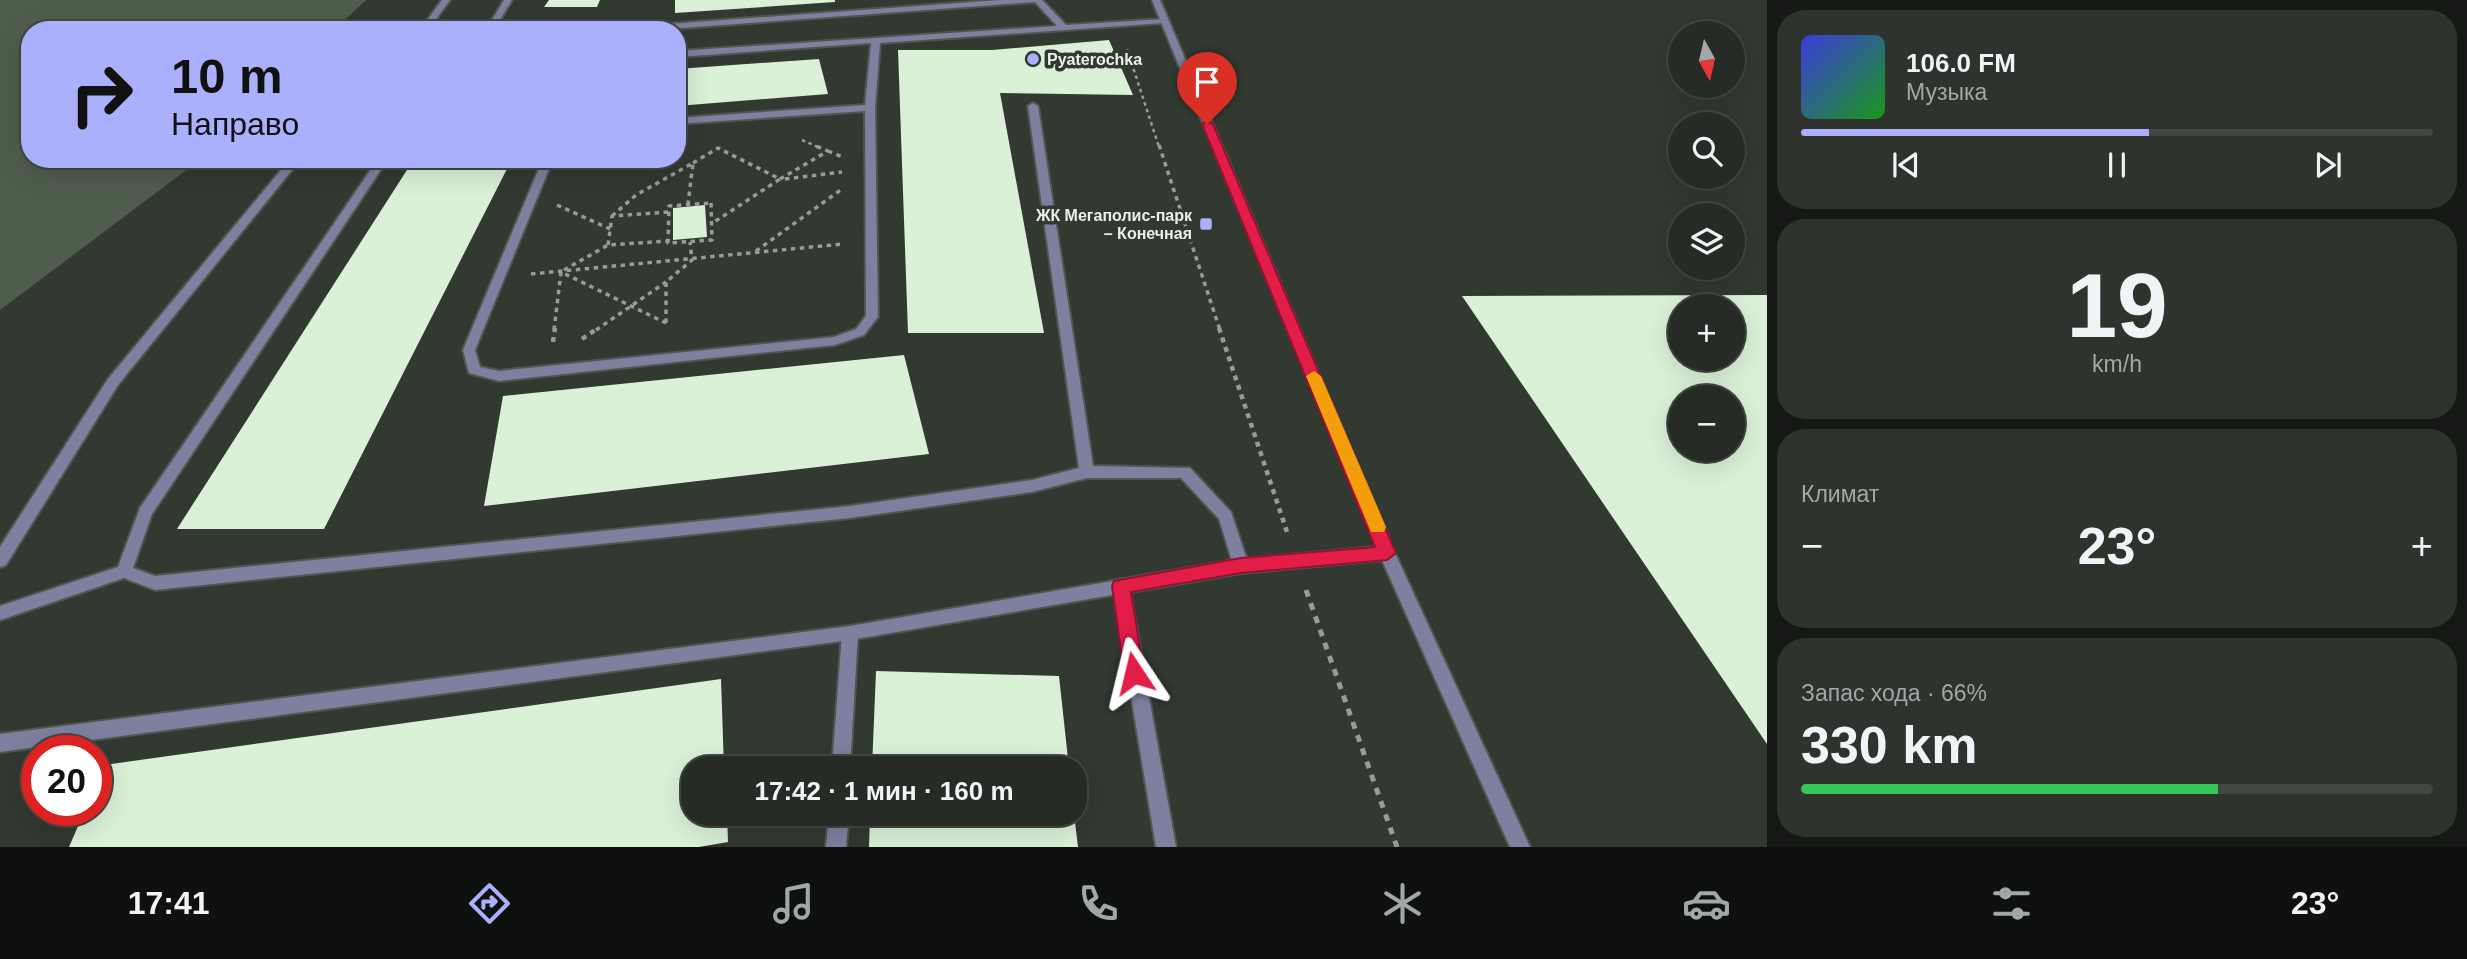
<!DOCTYPE html>
<html lang="ru">
<meta charset="utf-8">
<style>
body{margin:0;font-family:Helvetica,sans-serif;background:#2e332d;color:#f1f3f6;height:100vh;display:flex;flex-direction:column;font-size:26px;white-space:nowrap}
*{box-sizing:border-box;margin:0}
p{font-size:23px;color:#a4a7a7}
.icon{flex:none;width:38px;height:38px;fill:none;stroke:currentColor;stroke-width:2;stroke-linecap:round;stroke-linejoin:round}
.map{position:relative;flex:1;overflow:hidden}
.side{display:flex;flex-direction:column;gap:10px;padding:10px;background:#151814;width:700px}
.side>*{flex:none}
.hud{position:absolute;left:21px;top:21px;width:665px;height:147px;border-radius:28px;box-shadow:0 7px 28px #0002,0 0 0 2px #424742;background:#aab0fb;color:#111;overflow:hidden}
.needle{width:46px;rotate:172deg}
.fabs{position:absolute;left:1668px;top:21px;display:grid;gap:14px}
.fabs a{display:grid;place-items:center;width:77px;height:77px;border-radius:50%;background:#262b25;box-shadow:0 7px 28px #0002,0 0 0 2px #424742;font-size:35px}
.speed{position:absolute;left:21px;top:735px;display:flex;gap:14px;font-size:35px;font-weight:700;text-align:center}
.speed>*{display:grid;place-content:center;width:91px;height:91px;border-radius:50%;background:#262b25;box-shadow:0 7px 28px #0002,0 0 0 2px #424742;line-height:1}
.speed .limit{border:10px solid #d22;background:#fff;color:#111}
.pin{position:absolute;display:grid;place-items:center;width:60px;height:60px;color:#fff;margin:-72px -30px;border-radius:50% 50% 50% 0;rotate:-45deg;box-shadow:0 0 7px #0007}
.pin .icon{rotate:45deg}
.me{position:absolute;width:77px;margin:-38px;rotate:350deg;stroke-linejoin:round;filter:drop-shadow(0 0 5px #0008)}
.turn{display:flex;align-items:center;gap:24px;height:147px;padding:0 35px;font-size:32px}
.turn .icon{width:91px;height:91px;stroke-width:2.5}
.turn b{display:block;font-size:49px;line-height:60px}
.big{font-size:52px;font-weight:700;line-height:1.1}
.side .widget{flex:1;display:flex;flex-direction:column;justify-content:center;gap:10px;min-width:0;padding:0 24px;border-radius:28px;background:#2e332d}
.side .dial{align-items:center;gap:0}
.dial b{font-size:91px;line-height:1}
.song{display:flex;align-items:center;gap:21px}
.cover{width:84px;height:84px;border-radius:10px;background:linear-gradient(135deg,hsl(240 70% 55%),hsl(120 70% 35%))}
.played{height:7px;border-radius:4px;background:linear-gradient(90deg,#aab0fb 55%,#424742 55%)}
.keys{display:flex;justify-content:space-around;direction:ltr}
.heat{display:flex;justify-content:space-between;align-items:center;font-size:38px;direction:ltr}
.charge{height:10px;border-radius:5px;background:linear-gradient(90deg,#34c759 66%,#424742 0)}
.trip{position:absolute;left:681px;top:756px;width:406px;height:70px;border-radius:28px;background:#262b25;box-shadow:0 7px 28px #0002,0 0 0 2px #424742;font-weight:700;line-height:70px;text-align:center}
.tabs{display:flex;height:112px;justify-content:space-around;align-items:center;background:#0f110f;color:#a4a7a7}
.tabs .icon{width:49px;height:49px}
.tabs .current{color:#aab0fb}
.tabs b{font-size:32px;color:#f1f3f6}
main{display:flex;flex:1;min-height:0}
.map>svg:first-child{display:block}
</style>
<main>
<div class="map">
<svg width="1767" height="847" viewBox="0 0 1767 847">
<rect width="100%" height="100%" fill="#323931"/>
<path fill="#4f5d4d" d="M0,0H366L334,30H30V159H201L0,310Z"/>
<path fill="#daf0d7" fill-rule="evenodd" d="M549,0H600L597,7H544Z
M675,0H835V2L675,13Z
M1109,40L1133,95L1000,93L1044,333H908L898,50H992Z
M819,59L828,94L677,106V69Z
M414,159H512L324,529H177Z
M705,205L707,237L673,240V208Z
M1767,295V744L1462,296ZM1680,306H1732V359H1680ZM1680,397H1732V450H1680Z
M904,355L929,454L484,506L503,396Z
M876,671L1059,676L1069,768H872Z
M721,679L724,768H693V814H727L728,842L699,847H69L85,810H96V783L104,765Z
M870,814H1074L1078,847H869Z"/>
<g fill="none" stroke-linecap="round" stroke-linejoin="round">
<defs>
<path id="lane" d="M442,0H450L428,30H420Z
M504,0H512L494,30H486Z
M1000,0H1042L1066,25L1164,19L1168,21L1164,23L880,43L875,108L878,317L864,335L835,345L499,381L469,373L463,350L543,159H553L475,350L480,367L499,371L834,337L856,329L866,316L865,111L677,124V118L865,105L871,43L677,57V51L1057,26L1035,2L654,30H611L612,28Z
M1033,103L1038,106L1093,466L1190,468L1231,512L1249,566L1247,571L1241,573L1235,571L1219,519L1181,478H1087L1032,492L850,518L155,590L124,578L0,620V606L118,567L140,508L378,159H388L152,514L133,568L155,576L850,506L1032,480L1079,468L1028,106Z
M290,159H301L118,385L6,565L0,567V547L108,379Z
M1121,579L1127,581L1129,586L1176,847H1156L1113,586L1115,581Z
M850,626L856,628L858,633L850,768H832L842,633L844,628Z
M829,814H849L846,847H826Z"/>
<path id="street" d="M1152,0H1160L1395,553L1530,847H1510L1382,560L1241,573L850,640L0,752V734L850,626L1241,559L1377,547Z"/>
</defs>
<use href="#lane" stroke="#50564f" stroke-width="4"/>
<use href="#street" stroke="#50564f" stroke-width="4"/>
<path stroke="#979c96" stroke-width="2.5" stroke-dasharray="3.5 3.5" stroke-linecap="butt" d="M1127,49L1159,147
M802,140L818,147"/>
<path stroke="#979c96" stroke-width="3.5" stroke-dasharray="4.5 4.5" stroke-linecap="butt" d="M1159,145L1220,330
M828,151L843,157
M693,163L718,148L780,179L711,224
M780,179L828,151L813,145
M785,179L842,172
M711,203L712,240L668,243L669,206Z
M557,205L610,229
M612,216L636,195L693,163L688,204
M608,245L612,216L669,212
M756,251L842,189
M564,270L608,245L668,241
M531,274L843,244
M666,323V282L692,260L690,242
M554,330L561,272L666,323
M596,330L666,282"/>
<path stroke="#979c96" stroke-width="4.5" stroke-dasharray="5 5" stroke-linecap="butt" d="M1219,328L1287,532
M582,339L598,328
M553,342L555,328"/>
<path stroke="#979c96" stroke-width="5" stroke-dasharray="7 7" stroke-linecap="butt" d="M1306,590L1397,847"/>
<use href="#lane" fill="#7d809e" fill-rule="evenodd"/>
<use href="#street" fill="#7d809e" fill-rule="evenodd"/>
</g>
<path fill="#e11d48" stroke="#92132f" stroke-width="2" d="M1207,120L1213,124L1396,553L1387,560L1241,573L1131,592L1144,673L1141,679L1134,682L1127,679L1124,673L1112,586L1114,581L1241,558L1375,547L1202,124Z"/>
<path fill="#f59e0b" d="M1314,371L1321,376L1386,527L1384,532H1371L1369,527L1306,376Z"/>
<g fill="#aab0fb" stroke="#323931" stroke-width="2.5">
<circle cx="1033" cy="59" r="7"/>
<rect x="1199" y="217" width="14" height="14" rx="3.5"/>
</g>
<g text-anchor="middle" stroke-width="7" stroke-linejoin="round" paint-order="stroke">
<g font-size="16" font-weight="bold" fill="#ebefea" stroke="#323931" text-anchor="start">
<text x="1047" y="65">Pyaterochka</text>
<text x="1192" y="221" text-anchor="end">ЖК Мегаполис-парк<tspan x="1192" dy="18">– Конечная</tspan></text>
</g>
</g>
</svg>
<div class="fabs">
<a><svg class="needle" viewBox="-14 -14 28 28"><path d="M0-13l5 13h-10z" fill="#e53935"/><path d="M0 13l5-13h-10z" fill="#a4a7a7"/></svg></a>
<a><svg class="icon" aria-label="search" viewBox="0 0 24 24"><circle cx="10" cy="10" r="6"/><path d="M15 15l6 6"/></svg></a>
<a><svg class="icon" aria-label="layers" viewBox="0 0 24 24"><path d="M12 4l9 5-9 5-9-5zM3 14l9 5 9-5"/></svg></a>
<a>+</a>
<a>−</a>
</div>
<div class="speed"><div class="limit">20</div></div>
<div class="pin" style="left:1207px;top:124px;background:#d93025"><svg class="icon" aria-label="arrive" viewBox="0 0 24 24"><path d="M6 21V4h12l-3 4 3 4H6"/></svg></div>
<svg class="me" style="left:1134px;top:673px" viewBox="-20 -20 40 40"><path d="M0-17L14 15 0 8-14 15z" fill="#e11d48" stroke="#fff" stroke-width="4"/></svg>
<div class="trip">17:42 · 1 мин · 160 m</div>
<div class="hud">
<div class="turn"><svg class="icon" aria-label="right" viewBox="0 0 24 24"><path d="M7 20v-9h11M14 6l5 5-5 5"/></svg><div><b>10 m</b>Направо</div></div>
</div>
</div>
<section class="side">
<div class="widget">
<div class="song"><i class="cover"></i><div><b>106.0 FM</b><p>Музыка</p></div></div>
<div class="played"></div>
<div class="keys"><svg class="icon" aria-label="previous" viewBox="0 0 24 24"><path d="M18 5L8 12l10 7zM5 5v14"/></svg><svg class="icon" aria-label="pause" viewBox="0 0 24 24"><path d="M8 5v14M16 5v14"/></svg><svg class="icon" aria-label="next" viewBox="0 0 24 24"><path d="M6 5l10 7-10 7zM19 5v14"/></svg></div>
</div>
<div class="widget dial"><b>19</b><p>km/h</p></div>
<div class="widget"><p>Климат</p>
<div class="heat"><a>−</a><b class="big">23°</b><a>+</a></div>
</div>
<div class="widget"><p>Запас хода · 66%</p><b class="big">330 km</b><div class="charge"></div></div>
</section>
</main>
<nav class="tabs">
<b>17:41</b>
<svg class="icon current" aria-label="directions" viewBox="0 0 24 24"><path d="M12 3l9 9-9 9-9-9zM9 14v-3h6M13 9l2 2-2 2"/></svg>
<svg class="icon" aria-label="music" viewBox="0 0 24 24"><path d="M9 18V5l10-2v13"/><circle cx="6" cy="18" r="3"/><circle cx="16" cy="16" r="3"/></svg>
<svg class="icon" aria-label="phone" viewBox="0 0 24 24"><path d="M5 4h4l2 5-3 2q2 4 5 5l2-3 5 2v4C11 20 4 13 5 4z"/></svg>
<svg class="icon" aria-label="climate" viewBox="0 0 24 24"><path d="M12 3v18M4 7l16 10M4 17L20 7"/></svg>
<svg class="icon" aria-label="car" viewBox="0 0 24 24"><path d="M5 17H2v-5l4-1 3-4h7l3 4 3 1v5h-3M9 17h6M6 11h13"/><circle cx="7" cy="17" r="2"/><circle cx="17" cy="17" r="2"/></svg>
<svg class="icon" aria-label="filters" viewBox="0 0 24 24"><path d="M4 7h16M4 17h16"/><circle cx="9" cy="7" r="2"/><circle cx="15" cy="17" r="2"/></svg>
<b>23°</b>
</nav>
